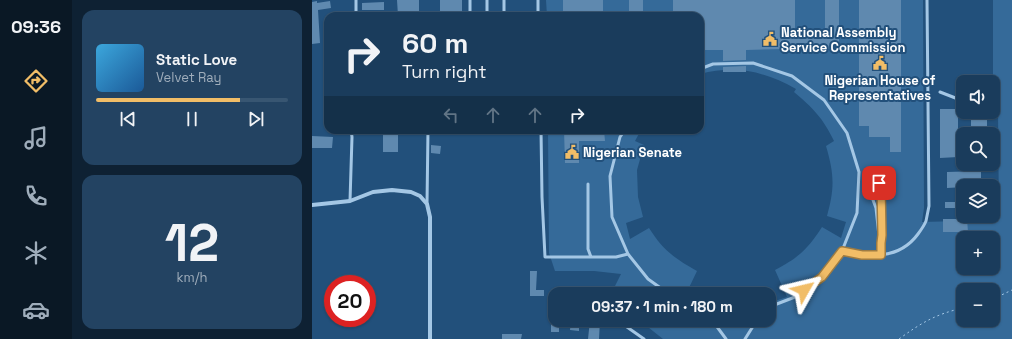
<!DOCTYPE html>
<meta charset="utf-8">
<style>
body{margin:0;font-family:"Space Grotesk",sans-serif;background:#234362;color:#f1f3f6;height:100vh;display:flex;flex-direction:column;font-size:15px;white-space:nowrap}
*{box-sizing:border-box;margin:0}
p{font-size:13px;color:#9fadbb}
.icon{flex:none;width:22px;height:22px;fill:none;stroke:currentColor;stroke-width:2;stroke-linecap:round;stroke-linejoin:round}
.map{position:relative;flex:1;overflow:hidden}
.drawer{display:flex;flex-direction:column;gap:10px;padding:10px;background:#0e2133;width:240px}
.drawer>*{flex:none}
.hud{position:absolute;left:12px;top:12px;width:380px;height:122px;border-radius:12px;box-shadow:0 1px 3px #0004,0 0 0 1px #385672;background:#1a3c5c;color:#f1f3f6;overflow:hidden}
.controls{position:absolute;left:644px;top:75px;display:grid;gap:8px}
.controls a{display:grid;place-items:center;width:44px;height:44px;border-radius:8px;background:#1a3c5c;box-shadow:0 1px 3px #0004,0 0 0 1px #385672;font-size:20px}
.speed{position:absolute;left:12px;top:275px;display:flex;gap:8px;font-size:20px;font-weight:700;text-align:center}
.speed>*{display:grid;place-content:center;width:52px;height:52px;border-radius:50%;background:#1a3c5c;box-shadow:0 1px 3px #0004,0 0 0 1px #385672;line-height:1}
.speed .limit{border:6px solid #d22;background:#fff;color:#111}
.pin{position:absolute;display:grid;place-items:center;width:34px;height:34px;color:#fff;margin:-17px;border-radius:8px;box-shadow:0 2px 6px #0006}
.me{position:absolute;width:44px;margin:-22px;rotate:53deg;stroke-linejoin:round;filter:drop-shadow(0 0 3px #0008)}
.turn{display:flex;align-items:center;gap:14px;height:84px;padding:0 12px;font-size:18px}
.turn .icon{width:52px;height:52px;stroke-width:2.5}
.turn b{display:block;font-size:28px;line-height:34px}
.lanes{display:flex;align-items:center;height:38px;padding:0 12px;background:#0003;justify-content:center;gap:20px;direction:ltr}
.lanes .off{opacity:.35}
.drawer .tile{flex:1;display:flex;flex-direction:column;justify-content:center;gap:6px;min-width:0;padding:0 14px;border-radius:12px;background:#234362}
.drawer .dial{align-items:center;gap:0}
.dial b{font-size:52px;line-height:1}
.song{display:flex;align-items:center;gap:12px}
.cover{width:48px;height:48px;border-radius:6px;background:linear-gradient(135deg,hsl(200 70% 55%),hsl(210 70% 35%))}
.played{height:4px;border-radius:2px;background:linear-gradient(90deg,#f1bd67 75%,#385672 75%)}
.keys{display:flex;justify-content:space-around;direction:ltr}
.trip{position:absolute;left:236px;top:287px;width:228px;height:40px;border-radius:12px;background:#1a3c5c;box-shadow:0 1px 3px #0004,0 0 0 1px #385672;font-weight:700;line-height:40px;text-align:center}
main{display:flex;flex:1;min-height:0}
.dock{display:flex;flex-direction:column;width:72px;justify-content:space-around;align-items:center;background:#0a1825;color:#9fadbb}
.dock .icon{width:28px;height:28px}
.dock .on{color:#f1bd67}
.dock b{font-size:18px;color:#f1f3f6}
.map>svg:first-child{display:block}
</style>
<main>
<nav class="dock">
<b>09:36</b>
<svg class="icon on" aria-label="directions" viewBox="0 0 24 24"><path d="M12 3l9 9-9 9-9-9zM9 14v-3h6M13 9l2 2-2 2"/></svg>
<svg class="icon" aria-label="music" viewBox="0 0 24 24"><path d="M9 18V5l10-2v13"/><circle cx="6" cy="18" r="3"/><circle cx="16" cy="16" r="3"/></svg>
<svg class="icon" aria-label="phone" viewBox="0 0 24 24"><path d="M5 4h4l2 5-3 2q2 4 5 5l2-3 5 2v4C11 20 4 13 5 4z"/></svg>
<svg class="icon" aria-label="climate" viewBox="0 0 24 24"><path d="M12 3v18M4 7l16 10M4 17L20 7"/></svg>
<svg class="icon" aria-label="car" viewBox="0 0 24 24"><path d="M5 17H2v-5l4-1 3-4h7l3 4 3 1v5h-3M9 17h6M6 11h13"/><circle cx="7" cy="17" r="2"/><circle cx="17" cy="17" r="2"/></svg>
</nav>
<section class="drawer">
<div class="tile">
<div class="song"><i class="cover"></i><div><b>Static Love</b><p>Velvet Ray</p></div></div>
<div class="played"></div>
<div class="keys"><svg class="icon" aria-label="previous" viewBox="0 0 24 24"><path d="M18 5L8 12l10 7zM5 5v14"/></svg><svg class="icon" aria-label="pause" viewBox="0 0 24 24"><path d="M8 5v14M16 5v14"/></svg><svg class="icon" aria-label="next" viewBox="0 0 24 24"><path d="M6 5l10 7-10 7zM19 5v14"/></svg></div>
</div>
<div class="tile dial"><b>12</b><p>km/h</p></div>
</section>
<div class="map">
<svg width="700" height="339" viewBox="0 0 700 339">
<rect width="100%" height="100%" fill="#22507b"/>
<path fill="#356a99" fill-rule="evenodd" d="M234,0H611L612,208L610,222L687,220L686,111L681,101V0H700V339H351L327,320H457V303L475,297L463,270C486,258 496,249 510,227L529,238L534,222L515,216C523,188 522,173 514,146L522,141C511,118 501,108 482,92L484,89C452,71 423,65 388,74V16H235ZM651,238H681V268H651ZM651,290H681V320H651Z
M236,130H329L323,141L332,145L325,170L326,197L331,217L314,223L318,239L337,228C351,250 362,258 385,271L374,294H299L309,274L282,271H243L237,253Z"/>
<path fill="#5f89af" d="M85,0H107V16H86Z
M128,0H150V16H128Z
M251,0H291V16H251Z
M317,0H331V16H317Z
M361,0H483V33H513V0H527V49H515V45L472,46V49L434,50V60L411,61V50H388V16H361Z
M547,0H589V152H578V137H557V126H547Z
M5,1V3L18,1L19,8L6,10L8,43L0,44V2Z
M72,2V10H50V3Z
M434,66V72H411V67Z
M628,109H646V157L628,158Z
M659,113H675V134H659Z
M71,130H86V152H71Z
M252,130H292L293,141H267V163H253Z
M0,136L21,137L20,148H0Z
M119,145L129,146L128,154L119,153Z
M669,171V186L635,188V172Z
M633,202H645V208H633Z
M631,219H655L656,232H631Z
M218,271H225L224,290H232V296H218Z
M261,287V294H246V289Z
M239,320H247V332H239Z
M259,320H267V331L258,330Z
M278,320H288L287,339H276Z
M190,334H210L209,339H190Z"/>
<g fill="none" stroke-linecap="round" stroke-linejoin="round">
<path stroke="#a4c7e5" stroke-width="1" stroke-dasharray="2 3" stroke-linecap="butt" d="M681,299L700,290
M587,339C609,323 624,314 651,308"/>
<path stroke="#a4c7e5" stroke-width="3" d="M158,0V16
M226,0V16
M44,16V0
M175,16V0
M192,16V0
M388,69L401,64L441,63L480,76L512,100L535,133L547,172L545,213L530,251L510,277L483,297L457,307
M628,92L646,99
M229,130L230,197L233,257H304L316,254
M313,130L308,137L298,176L300,217L316,254L336,279L357,294
M276,184V249L279,257
M38,201L40,137L39,130
M115,204L116,130
M569,243L567,236L564,208L561,200L559,186L562,182L567,183L569,186L570,235L569,243V255
M530,251C558,257 587,260 606,234C609,230 612,226 614,221C615,216 616,211 617,206L615,0
M305,320L332,339
M400,320L414,339
M433,339L445,320"/>
<path stroke="#a4c7e5" stroke-width="4" d="M0,205L38,201L61,192L80,190L99,192L108,196L115,204L118,217V339"/>
</g>
<g fill="none" stroke-linecap="round" stroke-linejoin="round">
<defs>
<path id="route" d="M492,290L510,277L530,251L550,255H569V243L570,235L569,186L567,183"/>
</defs>
<use href="#route" stroke="#9d7b43" stroke-width="10"/>
<use href="#route" stroke="#f1bd67" stroke-width="7"/>
</g>
<defs>
<symbol id="civic-bare" viewBox="-9 -9 18 18"><path d="M-.6-6.5H3V-4.5H.6V-3L4-1V1h2V6H-6V1h2V-1L-.6-3ZM-1.2 2.5V6h2.4V2.5Z" fill="#f1bd67" stroke="#22507b" stroke-width="2.5" paint-order="stroke"/></symbol>
</defs>
<g fill-rule="evenodd">
<use href="#civic-bare" x="448" y="29" width="20" height="20"/>
<use href="#civic-bare" x="558" y="53" width="20" height="20"/>
<use href="#civic-bare" x="250" y="142" width="20" height="20"/>
</g>
<g text-anchor="middle" stroke-width="4" stroke-linejoin="round" paint-order="stroke">
<g font-size="13" font-weight="bold" fill="#fff" stroke="#22507b" text-anchor="start">
<text x="469" y="37">National Assembly<tspan x="469" dy="15">Service Commission</tspan></text>
<text x="568" y="85" text-anchor="middle">Nigerian House of<tspan x="568" dy="15">Representatives</tspan></text>
<text x="271" y="157">Nigerian Senate</text>
</g>
</g>
</svg>
<div class="controls">
<a><svg class="icon" aria-label="sound" viewBox="0 0 24 24"><path d="M4 9h4l5-4v14l-5-4H4zM17 9q2 3 0 6"/></svg></a>
<a><svg class="icon" aria-label="search" viewBox="0 0 24 24"><circle cx="10" cy="10" r="6"/><path d="M15 15l6 6"/></svg></a>
<a><svg class="icon" aria-label="layers" viewBox="0 0 24 24"><path d="M12 4l9 5-9 5-9-5zM3 14l9 5 9-5"/></svg></a>
<a>+</a>
<a>−</a>
</div>
<div class="speed"><div class="limit">20</div></div>
<div class="pin" style="left:567px;top:183px;background:#d93025"><svg class="icon" aria-label="arrive" viewBox="0 0 24 24"><path d="M6 21V4h12l-3 4 3 4H6"/></svg></div>
<svg class="me" style="left:492px;top:290px" viewBox="-20 -20 40 40"><path d="M0-17L14 15 0 8-14 15z" fill="#f1bd67" stroke="#fff" stroke-width="4"/></svg>
<div class="trip">09:37 · 1 min · 180 m</div>
<div class="hud">
<div class="turn"><svg class="icon" aria-label="right" viewBox="0 0 24 24"><path d="M7 20v-9h11M14 6l5 5-5 5"/></svg><div><b>60 m</b>Turn right</div></div>
<div class="lanes"><svg class="icon off" aria-label="left" viewBox="0 0 24 24"><path d="M17 20v-9H6M10 6l-5 5 5 5"/></svg><svg class="icon off" aria-label="ahead" viewBox="0 0 24 24"><path d="M12 20V5M6 11l6-6 6 6"/></svg><svg class="icon off" aria-label="ahead" viewBox="0 0 24 24"><path d="M12 20V5M6 11l6-6 6 6"/></svg><svg class="icon" aria-label="right" viewBox="0 0 24 24"><path d="M7 20v-9h11M14 6l5 5-5 5"/></svg></div>
</div>
</div>
</main>
